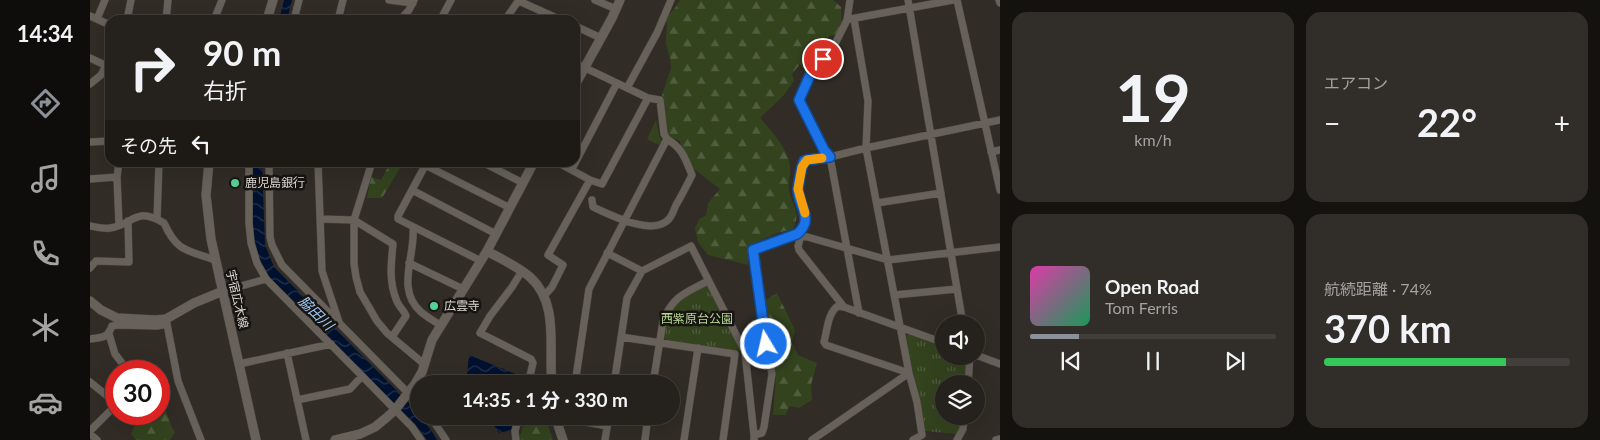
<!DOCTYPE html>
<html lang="ja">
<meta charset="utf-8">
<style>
body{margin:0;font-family:Lato,"Noto Sans JP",sans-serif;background:#312e29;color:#f1f3f6;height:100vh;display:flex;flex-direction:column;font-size:19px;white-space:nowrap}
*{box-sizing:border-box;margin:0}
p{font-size:16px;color:#a3a3a3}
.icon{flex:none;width:28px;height:28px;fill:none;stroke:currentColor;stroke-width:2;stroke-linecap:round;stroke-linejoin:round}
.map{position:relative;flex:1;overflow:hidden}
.drawer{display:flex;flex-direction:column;gap:12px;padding:12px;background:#14120f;width:600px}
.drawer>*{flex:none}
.top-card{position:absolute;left:15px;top:15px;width:475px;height:152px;border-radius:15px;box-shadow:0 5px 20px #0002,0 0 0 1px #423e3b;background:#25211c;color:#f1f3f6;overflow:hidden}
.tools{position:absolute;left:845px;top:315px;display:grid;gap:10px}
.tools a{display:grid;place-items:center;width:50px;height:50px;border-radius:50%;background:#25211c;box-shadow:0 5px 20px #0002,0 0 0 1px #423e3b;font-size:25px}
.speed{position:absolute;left:15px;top:360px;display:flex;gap:10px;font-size:25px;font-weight:700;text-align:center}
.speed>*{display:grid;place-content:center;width:65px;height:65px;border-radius:50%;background:#25211c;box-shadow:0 5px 20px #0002,0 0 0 1px #423e3b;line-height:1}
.speed .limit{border:8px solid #d22;background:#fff;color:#111}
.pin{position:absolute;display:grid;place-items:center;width:42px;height:42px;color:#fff;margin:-21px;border:2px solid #fff;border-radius:50%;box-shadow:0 1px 5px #0007}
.me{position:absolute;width:55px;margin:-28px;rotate:351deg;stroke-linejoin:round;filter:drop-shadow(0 0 4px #0008)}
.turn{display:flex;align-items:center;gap:18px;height:105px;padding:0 15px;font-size:22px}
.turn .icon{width:65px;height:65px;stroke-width:2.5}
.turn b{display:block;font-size:35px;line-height:42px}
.then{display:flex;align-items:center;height:48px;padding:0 15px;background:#0003;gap:10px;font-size:19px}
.big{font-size:38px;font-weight:700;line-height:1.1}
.drawer .tile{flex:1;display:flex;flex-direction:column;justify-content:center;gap:8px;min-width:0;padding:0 18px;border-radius:15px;background:#312e29}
.drawer .dial{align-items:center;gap:0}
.dial b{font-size:65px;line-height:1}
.song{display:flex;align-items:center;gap:15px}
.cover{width:60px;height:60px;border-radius:8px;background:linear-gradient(135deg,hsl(320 70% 55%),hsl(150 70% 35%))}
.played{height:5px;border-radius:2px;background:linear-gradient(90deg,#8c9099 20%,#423e3b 20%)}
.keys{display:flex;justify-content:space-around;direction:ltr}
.heat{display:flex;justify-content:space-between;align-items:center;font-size:28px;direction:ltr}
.charge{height:8px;border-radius:4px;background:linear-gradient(90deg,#34c759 74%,#423e3b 0)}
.drawer .tiles{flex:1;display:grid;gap:12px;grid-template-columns:repeat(2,1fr)}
.trip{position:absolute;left:320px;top:375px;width:270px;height:50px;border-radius:25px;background:#25211c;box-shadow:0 5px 20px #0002,0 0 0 1px #423e3b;font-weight:700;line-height:50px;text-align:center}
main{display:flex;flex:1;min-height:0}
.dock{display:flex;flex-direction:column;width:90px;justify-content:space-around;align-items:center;background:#0f0d0b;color:#a3a3a3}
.dock .icon{width:35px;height:35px}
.dock .active{color:#8c9099}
.dock b{font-size:22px;color:#f1f3f6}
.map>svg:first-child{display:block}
</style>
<main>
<nav class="dock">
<b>14:34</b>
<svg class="icon active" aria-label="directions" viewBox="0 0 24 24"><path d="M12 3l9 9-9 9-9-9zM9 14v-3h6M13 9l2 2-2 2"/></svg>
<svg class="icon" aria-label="music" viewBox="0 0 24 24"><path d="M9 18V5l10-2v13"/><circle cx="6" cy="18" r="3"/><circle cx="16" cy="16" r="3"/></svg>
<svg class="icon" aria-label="phone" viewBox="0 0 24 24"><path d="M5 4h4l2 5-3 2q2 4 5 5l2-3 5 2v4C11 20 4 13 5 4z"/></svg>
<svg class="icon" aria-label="climate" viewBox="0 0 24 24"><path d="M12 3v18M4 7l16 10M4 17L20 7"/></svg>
<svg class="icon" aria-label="car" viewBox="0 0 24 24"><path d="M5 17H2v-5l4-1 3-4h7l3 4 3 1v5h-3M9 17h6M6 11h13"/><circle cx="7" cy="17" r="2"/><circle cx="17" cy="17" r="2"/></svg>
</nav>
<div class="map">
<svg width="910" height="440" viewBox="0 0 910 440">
<defs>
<pattern id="forest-firs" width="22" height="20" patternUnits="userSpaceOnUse" patternTransform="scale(1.25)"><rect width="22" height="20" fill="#33431e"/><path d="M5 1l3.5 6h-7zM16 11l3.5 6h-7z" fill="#505d3e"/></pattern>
<pattern id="park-tufts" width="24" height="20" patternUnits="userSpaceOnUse" patternTransform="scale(1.25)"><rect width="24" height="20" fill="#33431e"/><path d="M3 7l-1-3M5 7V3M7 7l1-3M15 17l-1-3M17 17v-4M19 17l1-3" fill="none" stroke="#505d3e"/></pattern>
<pattern id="water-waves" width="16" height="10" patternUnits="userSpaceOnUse" patternTransform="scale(1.25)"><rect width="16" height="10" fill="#00112f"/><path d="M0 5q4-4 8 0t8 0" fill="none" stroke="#25334c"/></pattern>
</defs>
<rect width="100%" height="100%" fill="#312c25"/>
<path fill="url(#forest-firs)" d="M590,0H743L751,7L752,34L739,36L735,44L732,65L718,74L710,64L702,74L704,81L693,96L670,118C680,129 699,150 700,166C701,173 698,181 699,189C701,206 712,209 703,229L687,233L658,246V265L618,255L608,242L605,228L609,219L616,215L618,203L630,189C612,174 594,167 590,141L579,136L574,130L572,95L581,68L580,58L576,44L577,17L585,8Z
M300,163H313L292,198H277L281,177L291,180Z
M687,293L705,330L702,343L708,355L727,363L721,385L722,400L709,408L700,406L695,415H683L686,377L676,325V300Z
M69,395C77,406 77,421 85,432L80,440H46L41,434L45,425L39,414H69Z
M436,416H455L463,440H429Z"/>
<path fill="url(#park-tufts)" d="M566,120L569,135L572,141L569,145L557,139Z
M615,286L618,287L651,351L576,340L573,337C575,331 575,323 577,317C583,301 601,293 615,286Z
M818,334L854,347V356H876L878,361L875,384H854V416H872L870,427L867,434L835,431C830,399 821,368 815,336Z"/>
<path fill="url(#water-waves)" d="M194,0H202L197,20H189Z
M162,163H172L175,245L184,267L318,402L341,430L347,440H337L326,425L302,402L185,284L168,261L163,244Z
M379,355L433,377V384H376Z
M398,416H425L421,430L409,433Z"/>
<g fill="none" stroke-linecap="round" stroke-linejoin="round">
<defs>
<path id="minor" d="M299,0L323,3
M505,0L526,9
M760,0L757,20L744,46L721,73L709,100L734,150L740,157L769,313
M818,0L873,324
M867,0L910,190
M909,0L910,3
M429,1L471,20
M0,16L20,25
M7,19L15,0
M760,19L863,0
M764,19L778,101L776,148L819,373L827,402L832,435L823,440
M37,20L41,0
M76,20L78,0
M124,20L132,0
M204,20L209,0
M248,20L253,0
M310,20L319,10L324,0
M353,20V15L361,0
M415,20L429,0
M485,26L511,38
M0,58L17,66
M485,63L558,98L570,100L574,134L577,139
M0,84L11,75L20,58
M537,88L567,33L581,0
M0,142L20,141
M901,152L910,150
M159,162V223L161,243L167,263L176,279L272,376L260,389L207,400
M179,162L180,237L182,245L192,265L329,404
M228,162L232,271L249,322
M282,162L264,220V264L266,277L270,292L287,321L297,333L334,364
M337,162L308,216V219L391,261
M392,162L433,183
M467,162L500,180L512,184L558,98
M335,165L420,208
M482,169L527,83
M0,179L27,177
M322,190L406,234
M787,203L851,193
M67,219L69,162
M230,219L264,220L303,244C301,264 299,281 306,299C308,306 314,310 316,316L302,337
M29,225L27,177L29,162
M0,226C6,227 14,229 20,228C45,224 45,206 74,223C87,252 97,250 125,260
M323,227C326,255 305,289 331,312C337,317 344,321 350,325
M707,234L798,260L910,247
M711,236L708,246L709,250L754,307
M517,253L552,271L601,246L655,352L664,435
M319,263L373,289
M0,268L6,261L39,262L38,221
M432,271L422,287L400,316L390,333L441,359L443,363L438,384
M133,291L176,279
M804,295L867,289
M454,296L462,287L473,265L458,255L500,180
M76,319L88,381L111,440
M19,334L25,354L38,371
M531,337L645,354L633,440
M0,339C12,337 17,339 22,326L27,325L67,326L77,324
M197,353L216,440
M886,355L910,364
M149,364L241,344
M272,376L322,427L331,440
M0,382L26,403V405L0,431
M485,384L499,289L577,139C593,149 595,158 602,175C597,185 592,195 586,205C584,209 582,216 579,219C563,237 520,215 503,207L502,200
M524,384L537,298L552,271
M563,384L573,321C583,296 595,293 618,281
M878,384L880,356
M340,416L356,440
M480,416V419L517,426
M0,434L7,440
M426,440L425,431L429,416
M515,440L519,416
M555,440L558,416
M594,440L608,348
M664,440V435L672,433L674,427L682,374L673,329L663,250L707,234C725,219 708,206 708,189C709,180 712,169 714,161L717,159L740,157L776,148L910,120
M722,440L819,373L736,345L734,342C737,331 738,312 748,306L754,307L854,343
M867,440L873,429L874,416
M906,440L910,439"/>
<path id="tertiary" d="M177,20L183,0
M485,85L522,18L530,0
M119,162L116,195L121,239L166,440
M397,251C411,259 427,266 440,277C470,304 458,349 462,384
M0,301L11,310L27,318L66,320L76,319L104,303L133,291
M465,416L473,440
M245,440L270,434L285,427L296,418L305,410L325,384L332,372L342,340L397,251L444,162"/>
</defs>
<use href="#minor" stroke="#4b4741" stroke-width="8"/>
<use href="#tertiary" stroke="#4b4741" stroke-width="10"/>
<use href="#minor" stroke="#67615a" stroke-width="7"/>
<use href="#tertiary" stroke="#67615a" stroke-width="9"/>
</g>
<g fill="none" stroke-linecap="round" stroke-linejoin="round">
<defs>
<path id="route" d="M676,344L663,250L707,234C725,219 708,207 708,189C709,180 711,169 714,161L717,160L740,157L734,150L709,100L721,73L733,59"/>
</defs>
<use href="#route" stroke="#114b97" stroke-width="12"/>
<use href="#route" stroke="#1a73e8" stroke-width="9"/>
<path stroke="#f59e0b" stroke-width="9" d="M715,213L708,189L712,167L717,160L732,158"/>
</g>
<g fill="#53d396" stroke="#171412" stroke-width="2">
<circle cx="145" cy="183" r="5"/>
<circle cx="344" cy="306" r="5"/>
</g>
<g text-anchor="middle" stroke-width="5" stroke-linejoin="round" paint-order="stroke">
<g font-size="12" fill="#dbd7d3" stroke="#171412" text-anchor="start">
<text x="155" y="187">鹿児島銀行</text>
<text x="354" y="310">広雲寺</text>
</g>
<g font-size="12" fill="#dbd7d3" stroke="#171412">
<text transform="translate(147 299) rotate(77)" y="4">宇宿広木線</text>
</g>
<g font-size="12" fill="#b7d892" stroke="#171412">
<text x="607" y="323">西紫原台公園</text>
</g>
<g font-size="14" font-style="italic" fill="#9fc7f6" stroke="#171412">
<text transform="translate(226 313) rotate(44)" y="5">脇田川</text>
</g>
</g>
</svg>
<div class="tools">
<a><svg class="icon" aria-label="sound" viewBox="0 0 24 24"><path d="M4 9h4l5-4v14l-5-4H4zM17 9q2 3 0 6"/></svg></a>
<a><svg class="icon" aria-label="layers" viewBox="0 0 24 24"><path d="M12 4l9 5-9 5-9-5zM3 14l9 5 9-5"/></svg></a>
</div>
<div class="speed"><div class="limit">30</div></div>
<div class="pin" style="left:733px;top:59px;background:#d93025"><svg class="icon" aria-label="arrive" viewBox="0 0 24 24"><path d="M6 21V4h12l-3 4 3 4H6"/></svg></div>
<svg class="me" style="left:676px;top:344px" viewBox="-20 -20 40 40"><circle r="17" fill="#1a73e8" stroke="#fff" stroke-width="3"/><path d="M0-11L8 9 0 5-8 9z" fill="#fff"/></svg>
<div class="trip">14:35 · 1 分 · 330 m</div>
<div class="top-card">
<div class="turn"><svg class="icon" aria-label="right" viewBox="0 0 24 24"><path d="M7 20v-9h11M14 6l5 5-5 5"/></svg><div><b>90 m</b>右折</div></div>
<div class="then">その先<svg class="icon" aria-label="left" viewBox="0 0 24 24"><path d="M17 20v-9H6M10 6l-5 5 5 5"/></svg></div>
</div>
</div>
<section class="drawer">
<div class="tiles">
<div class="tile dial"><b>19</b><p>km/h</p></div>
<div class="tile"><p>エアコン</p>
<div class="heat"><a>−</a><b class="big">22°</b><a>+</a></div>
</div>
<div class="tile">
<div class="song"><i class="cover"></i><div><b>Open Road</b><p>Tom Ferris</p></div></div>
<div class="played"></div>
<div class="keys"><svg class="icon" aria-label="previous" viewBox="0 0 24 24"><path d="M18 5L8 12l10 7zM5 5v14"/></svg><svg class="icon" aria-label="pause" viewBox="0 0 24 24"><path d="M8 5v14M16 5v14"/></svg><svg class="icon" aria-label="next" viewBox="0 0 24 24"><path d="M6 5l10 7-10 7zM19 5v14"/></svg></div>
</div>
<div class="tile"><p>航続距離 · 74%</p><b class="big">370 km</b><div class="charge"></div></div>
</div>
</section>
</main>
